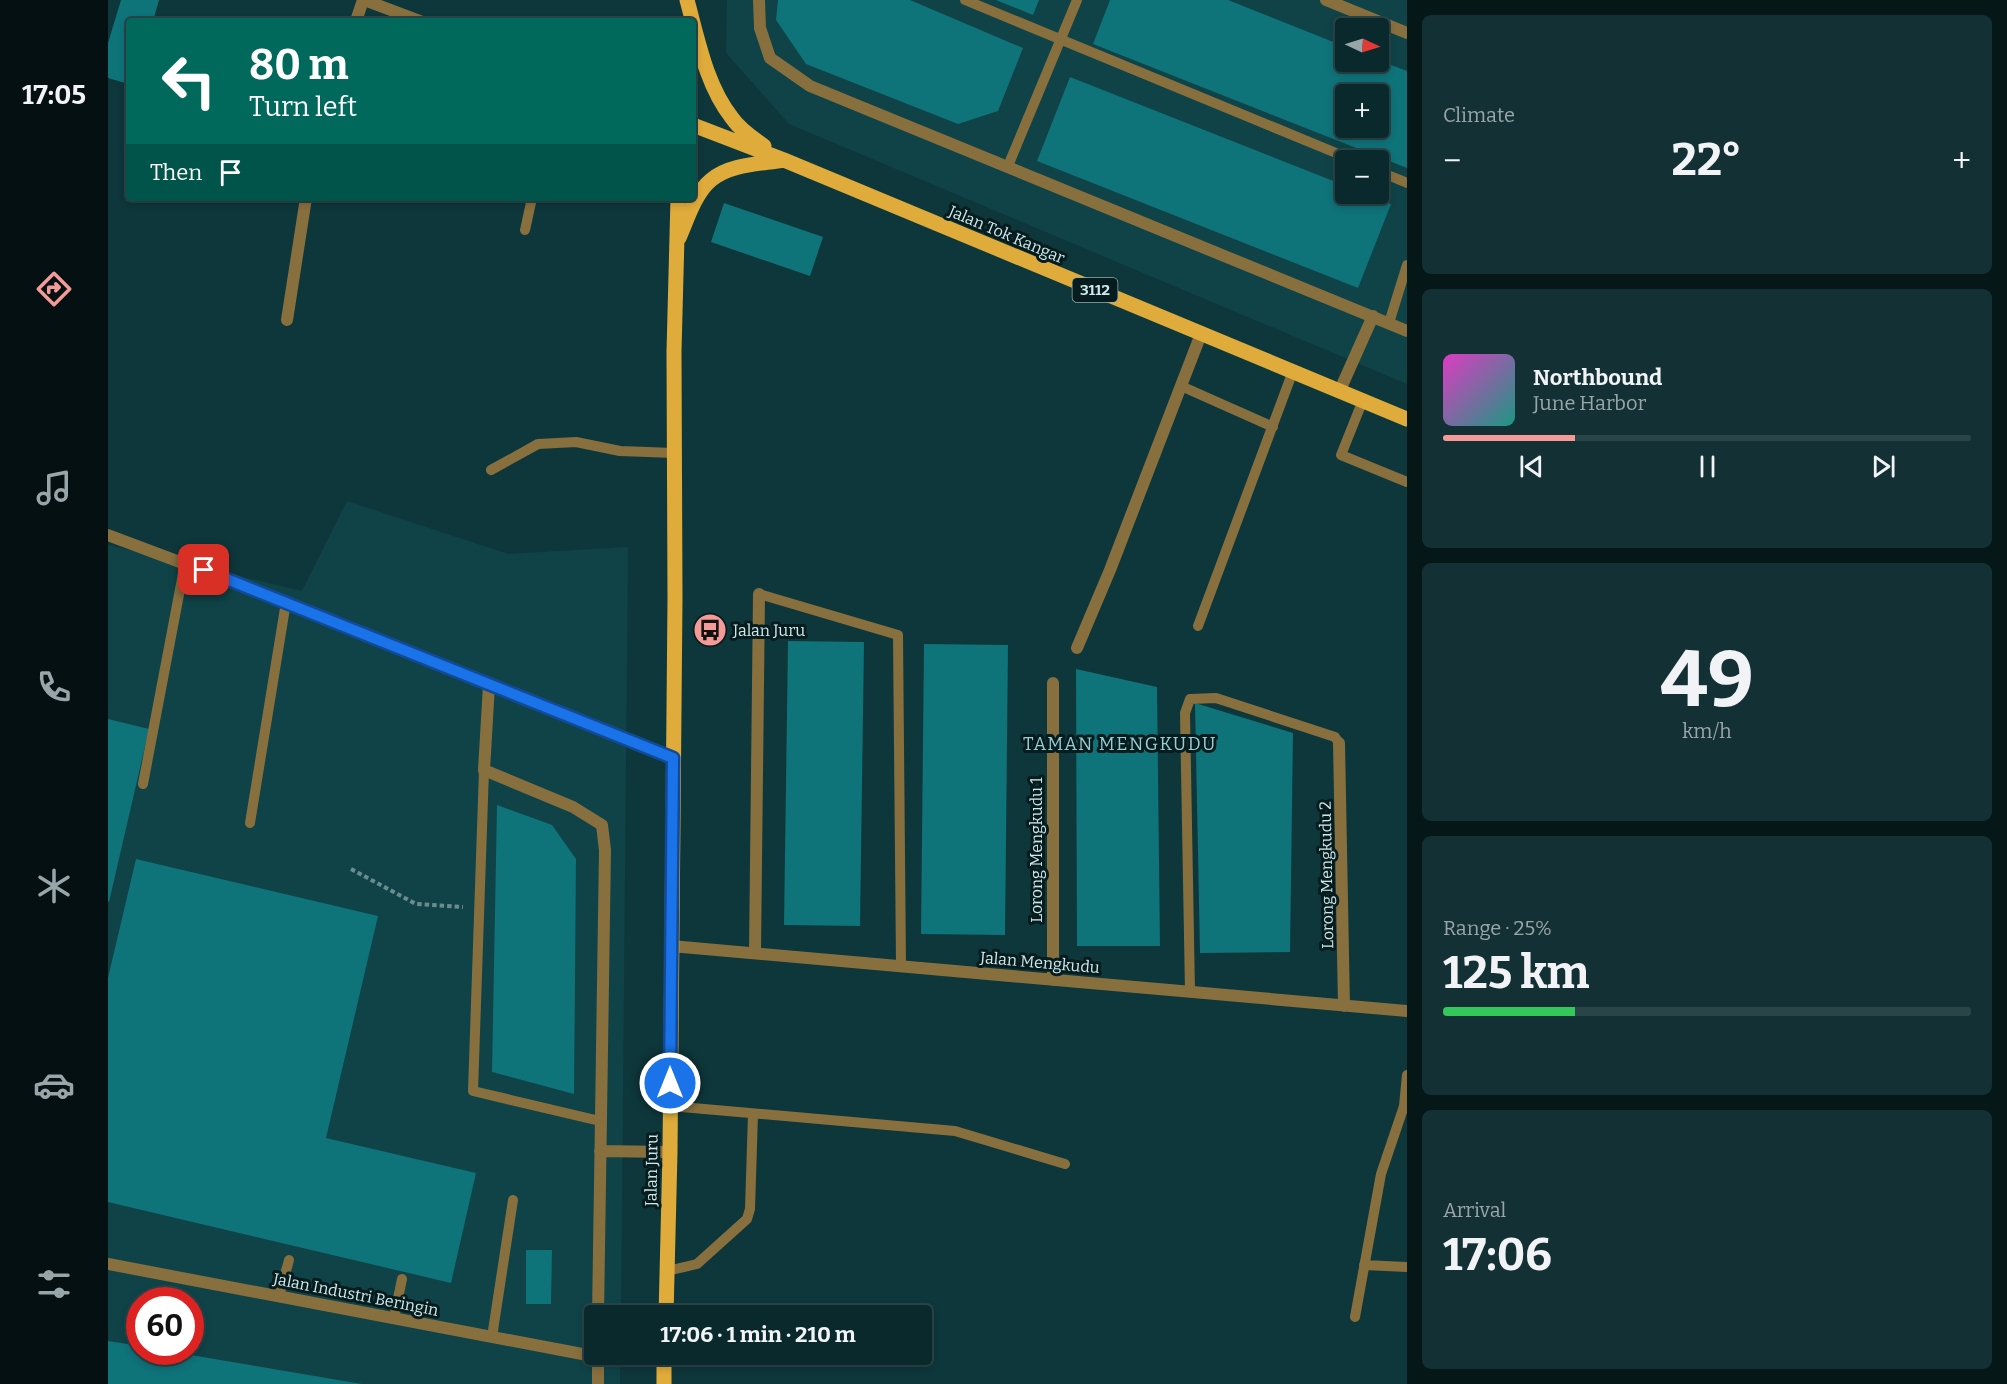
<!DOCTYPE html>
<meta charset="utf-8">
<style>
body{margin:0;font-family:Bitter,serif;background:#133134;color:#f1f3f6;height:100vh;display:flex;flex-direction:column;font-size:22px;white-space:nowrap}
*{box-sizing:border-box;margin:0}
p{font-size:20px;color:#99a6a9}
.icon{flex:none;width:33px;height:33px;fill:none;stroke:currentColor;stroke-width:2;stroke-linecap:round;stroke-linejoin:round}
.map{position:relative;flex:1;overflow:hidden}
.drawer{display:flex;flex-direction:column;gap:15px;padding:15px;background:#061718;width:600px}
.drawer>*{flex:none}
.banner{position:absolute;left:18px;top:18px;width:570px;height:183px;border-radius:6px;box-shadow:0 3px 9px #0003,0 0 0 2px #2a4548;background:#00695c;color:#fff;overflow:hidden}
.needle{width:39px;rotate:94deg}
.tools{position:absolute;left:1227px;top:18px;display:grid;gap:12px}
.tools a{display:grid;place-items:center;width:54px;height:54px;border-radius:6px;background:#0a292c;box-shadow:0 3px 9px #0003,0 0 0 2px #2a4548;font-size:30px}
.speed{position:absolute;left:18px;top:1287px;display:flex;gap:12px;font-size:30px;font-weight:700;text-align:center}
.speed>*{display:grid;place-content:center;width:78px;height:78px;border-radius:50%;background:#0a292c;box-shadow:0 3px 9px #0003,0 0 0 2px #2a4548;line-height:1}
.speed .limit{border:9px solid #d22;background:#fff;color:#111}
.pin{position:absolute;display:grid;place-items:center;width:51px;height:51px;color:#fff;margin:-26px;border-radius:12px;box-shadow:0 3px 9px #0006}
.me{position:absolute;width:66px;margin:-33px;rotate:0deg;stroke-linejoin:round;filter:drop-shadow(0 0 4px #0008)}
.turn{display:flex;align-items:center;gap:21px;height:126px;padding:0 24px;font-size:27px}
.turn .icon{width:78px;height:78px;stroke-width:2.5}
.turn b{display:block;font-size:42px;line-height:51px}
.then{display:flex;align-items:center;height:57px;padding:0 24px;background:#0003;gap:12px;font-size:22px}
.big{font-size:45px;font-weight:700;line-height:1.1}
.drawer .card{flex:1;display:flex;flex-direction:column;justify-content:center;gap:9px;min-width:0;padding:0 21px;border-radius:9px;background:#133134}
.drawer .dial{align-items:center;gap:0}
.dial b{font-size:78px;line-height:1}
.song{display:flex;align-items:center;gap:18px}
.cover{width:72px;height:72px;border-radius:9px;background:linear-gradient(135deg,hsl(310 70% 55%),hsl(170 70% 35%))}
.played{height:6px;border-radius:3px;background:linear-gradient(90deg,#f59b97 25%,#2a4548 25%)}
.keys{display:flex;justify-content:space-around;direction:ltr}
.heat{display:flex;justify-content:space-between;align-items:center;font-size:33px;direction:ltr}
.charge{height:9px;border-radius:4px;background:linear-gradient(90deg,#34c759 25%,#2a4548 0)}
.trip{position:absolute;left:476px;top:1305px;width:348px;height:60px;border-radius:6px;background:#0a292c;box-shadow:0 3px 9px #0003,0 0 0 2px #2a4548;font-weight:700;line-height:60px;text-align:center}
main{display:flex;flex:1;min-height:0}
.dock{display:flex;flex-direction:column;width:108px;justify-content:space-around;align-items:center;background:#041012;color:#99a6a9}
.dock .icon{width:42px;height:42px}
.dock .on{color:#f59b97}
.dock b{font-size:27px;color:#f1f3f6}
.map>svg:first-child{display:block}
</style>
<main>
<nav class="dock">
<b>17:05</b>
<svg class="icon on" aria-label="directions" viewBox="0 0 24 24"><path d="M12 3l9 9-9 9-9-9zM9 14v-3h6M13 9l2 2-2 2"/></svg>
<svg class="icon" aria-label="music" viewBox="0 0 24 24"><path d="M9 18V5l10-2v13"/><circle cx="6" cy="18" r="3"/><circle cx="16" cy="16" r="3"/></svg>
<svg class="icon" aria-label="phone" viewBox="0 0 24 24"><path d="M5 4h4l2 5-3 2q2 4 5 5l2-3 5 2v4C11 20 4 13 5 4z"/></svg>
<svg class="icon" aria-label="climate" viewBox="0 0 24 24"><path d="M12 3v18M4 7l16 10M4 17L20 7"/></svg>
<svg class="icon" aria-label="car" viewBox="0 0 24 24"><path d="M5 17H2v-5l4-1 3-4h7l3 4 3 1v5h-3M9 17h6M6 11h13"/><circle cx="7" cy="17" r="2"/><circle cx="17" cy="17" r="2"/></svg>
<svg class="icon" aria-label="filters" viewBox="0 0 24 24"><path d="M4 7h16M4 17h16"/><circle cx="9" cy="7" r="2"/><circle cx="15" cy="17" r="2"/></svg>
</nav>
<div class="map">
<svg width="1299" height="1384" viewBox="0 0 1299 1384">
<rect width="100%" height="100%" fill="#0e373b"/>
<path fill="#0f4347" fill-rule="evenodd" d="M619,0H1299V384L681,124L618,53ZM1238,28H1270V62H1238ZM1238,94H1270V128H1238ZM1238,160H1270V194H1238Z
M239,501L400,554L520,547L513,1315L486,1316V1354L512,1355V1384H0V545L194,591ZM32,1300H82V1352H32Z"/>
<path fill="#0f737a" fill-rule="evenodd" d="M13,0H51L45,21H21V84L0,78V43Z
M670,0H802L915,48L890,111L850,124L698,64L668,20Z
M888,0H931L925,15Z
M1002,0H1120L1238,47V62H1270V60L1299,71V168L985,44ZM1238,94H1270V128H1238Z
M962,77L1238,186V194H1256L1283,204L1250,288L929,161Z
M616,203L715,237L702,276L603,242Z
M680,641L756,642L752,926L676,925Z
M816,644L900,645L897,935L813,934Z
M968,669L1049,687L1052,946H969Z
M1087,703L1185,733L1182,952L1092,953Z
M0,719L41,729L1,902L0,901Z
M389,805L444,825L468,859L466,1094L384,1072Z
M28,859L270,916L218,1138L368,1173L343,1283L0,1202V978Z
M418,1250H444L443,1304H418Z
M0,1341L32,1346V1352H65L254,1384H0Z"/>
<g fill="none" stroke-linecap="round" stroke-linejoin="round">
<path stroke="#6a8c8f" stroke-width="4" stroke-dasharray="4.5 3" stroke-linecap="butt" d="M243,869L308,904L355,907"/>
<path stroke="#886f3e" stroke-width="10" d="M857,0L1245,160
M900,166L969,0
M1270,171L1299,183
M417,230L424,198
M1281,323L1299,265
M1073,386L1165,427
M1255,400L1233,455L1299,482
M383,470L430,444L468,442L512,451L566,453
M651,594L790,635L793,966
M1090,626L1185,371
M376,770L365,1091L492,1121
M35,784L77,563
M142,823L178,602
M1082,992L1077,713L1082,699L1108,698L1227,737L1231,743
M562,1106L847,1131L957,1164
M1256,1265L1299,1267
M559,1271L589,1264L639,1219L642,1209L645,1114
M171,1296L181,1260
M1247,1317L1273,1174L1296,1106L1299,1075
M286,1318L294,1279
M384,1337L405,1200"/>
<path stroke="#886f3e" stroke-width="12" d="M651,0L652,28L662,58L702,86L1299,331
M1218,0L1299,33
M248,21L255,0
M179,320L198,198
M1232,390L1265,316
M0,535L178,602L565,758
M969,648L1002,570L1093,334
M945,683V980
M381,685L376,770L465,807L494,825L497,850L490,1316
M1231,743L1236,1006
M563,946L1299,1011
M647,953L651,594
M492,1151L562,1152
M0,1264L490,1357
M490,1354V1384"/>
<path stroke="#886f3e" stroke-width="12" d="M256,0L312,21"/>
<path stroke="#dfab3a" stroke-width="15" d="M579,0C590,40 598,85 624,118C632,130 645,138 656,146
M585,125L676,160L1299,419
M571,238C579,220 587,193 603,180C621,164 653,164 676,160
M558,1316L562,1152L567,598L566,352L570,198
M556,1384V1354"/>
</g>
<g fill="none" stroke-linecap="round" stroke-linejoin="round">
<defs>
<path id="route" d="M96,570L565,758L562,1083"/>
</defs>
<use href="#route" stroke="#114b97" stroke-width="15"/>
<use href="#route" stroke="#1a73e8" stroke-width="10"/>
</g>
<defs>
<symbol id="bus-disc" viewBox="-11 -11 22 22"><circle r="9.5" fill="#f59b97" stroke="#071c1e"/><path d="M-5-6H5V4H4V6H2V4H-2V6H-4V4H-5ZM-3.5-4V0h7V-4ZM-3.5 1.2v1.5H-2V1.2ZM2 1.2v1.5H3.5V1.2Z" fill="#111"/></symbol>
</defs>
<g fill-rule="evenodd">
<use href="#bus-disc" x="583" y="611" width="38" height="38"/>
</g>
<g text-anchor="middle" stroke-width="6" stroke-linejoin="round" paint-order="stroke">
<rect fill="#071c1e" stroke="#93acae" stroke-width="1.5" x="964.5" y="278" width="45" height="24" rx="4.5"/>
<g font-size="15" font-weight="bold" fill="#cfe9eb">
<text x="987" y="295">3112</text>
</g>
<g font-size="16" fill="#cfe9eb" stroke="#071c1e">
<text transform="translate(899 234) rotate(23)" y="6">Jalan Tok Kangar</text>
<text transform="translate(928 850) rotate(-90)" y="6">Lorong Mengkudu 1</text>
<text transform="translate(1218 875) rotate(-91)" y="6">Lorong Mengkudu 2</text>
<text transform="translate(932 962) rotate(5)" y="6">Jalan Mengkudu</text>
<text transform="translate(543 1170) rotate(-89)" y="6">Jalan Juru</text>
<text transform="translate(248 1294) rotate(11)" y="6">Jalan Industri Beringin</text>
</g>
<g font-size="16" fill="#cfe9eb" stroke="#071c1e" text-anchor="start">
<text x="625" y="636">Jalan Juru</text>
</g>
<g font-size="18" letter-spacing="1.5" fill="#98ced3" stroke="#071c1e">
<text x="1012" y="750">TAMAN MENGKUDU</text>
</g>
</g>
</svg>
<div class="tools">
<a><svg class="needle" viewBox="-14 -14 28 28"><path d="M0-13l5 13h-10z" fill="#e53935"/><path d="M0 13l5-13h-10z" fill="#99a6a9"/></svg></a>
<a>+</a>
<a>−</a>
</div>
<div class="speed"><div class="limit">60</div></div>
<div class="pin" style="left:96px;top:570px;background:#d93025"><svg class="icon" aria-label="arrive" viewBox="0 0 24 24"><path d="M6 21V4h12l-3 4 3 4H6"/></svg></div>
<svg class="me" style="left:562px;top:1083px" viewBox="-20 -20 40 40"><circle r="17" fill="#1a73e8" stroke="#fff" stroke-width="3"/><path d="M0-11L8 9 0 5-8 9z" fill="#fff"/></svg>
<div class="trip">17:06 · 1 min · 210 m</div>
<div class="banner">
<div class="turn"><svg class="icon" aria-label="left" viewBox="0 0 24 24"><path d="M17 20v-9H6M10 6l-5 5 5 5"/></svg><div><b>80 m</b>Turn left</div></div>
<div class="then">Then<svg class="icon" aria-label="arrive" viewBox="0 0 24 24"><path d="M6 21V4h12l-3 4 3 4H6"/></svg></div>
</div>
</div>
<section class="drawer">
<div class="card"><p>Climate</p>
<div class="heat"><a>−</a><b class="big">22°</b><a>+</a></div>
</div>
<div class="card">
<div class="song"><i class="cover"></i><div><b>Northbound</b><p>June Harbor</p></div></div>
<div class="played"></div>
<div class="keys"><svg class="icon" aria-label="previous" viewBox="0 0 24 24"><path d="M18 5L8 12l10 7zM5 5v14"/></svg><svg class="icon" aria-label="pause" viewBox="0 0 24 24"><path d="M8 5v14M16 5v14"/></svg><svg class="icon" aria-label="next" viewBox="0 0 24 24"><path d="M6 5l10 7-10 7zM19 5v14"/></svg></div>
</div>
<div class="card dial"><b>49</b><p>km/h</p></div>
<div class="card"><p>Range · 25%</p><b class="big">125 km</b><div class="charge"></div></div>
<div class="card"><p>Arrival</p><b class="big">17:06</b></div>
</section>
</main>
